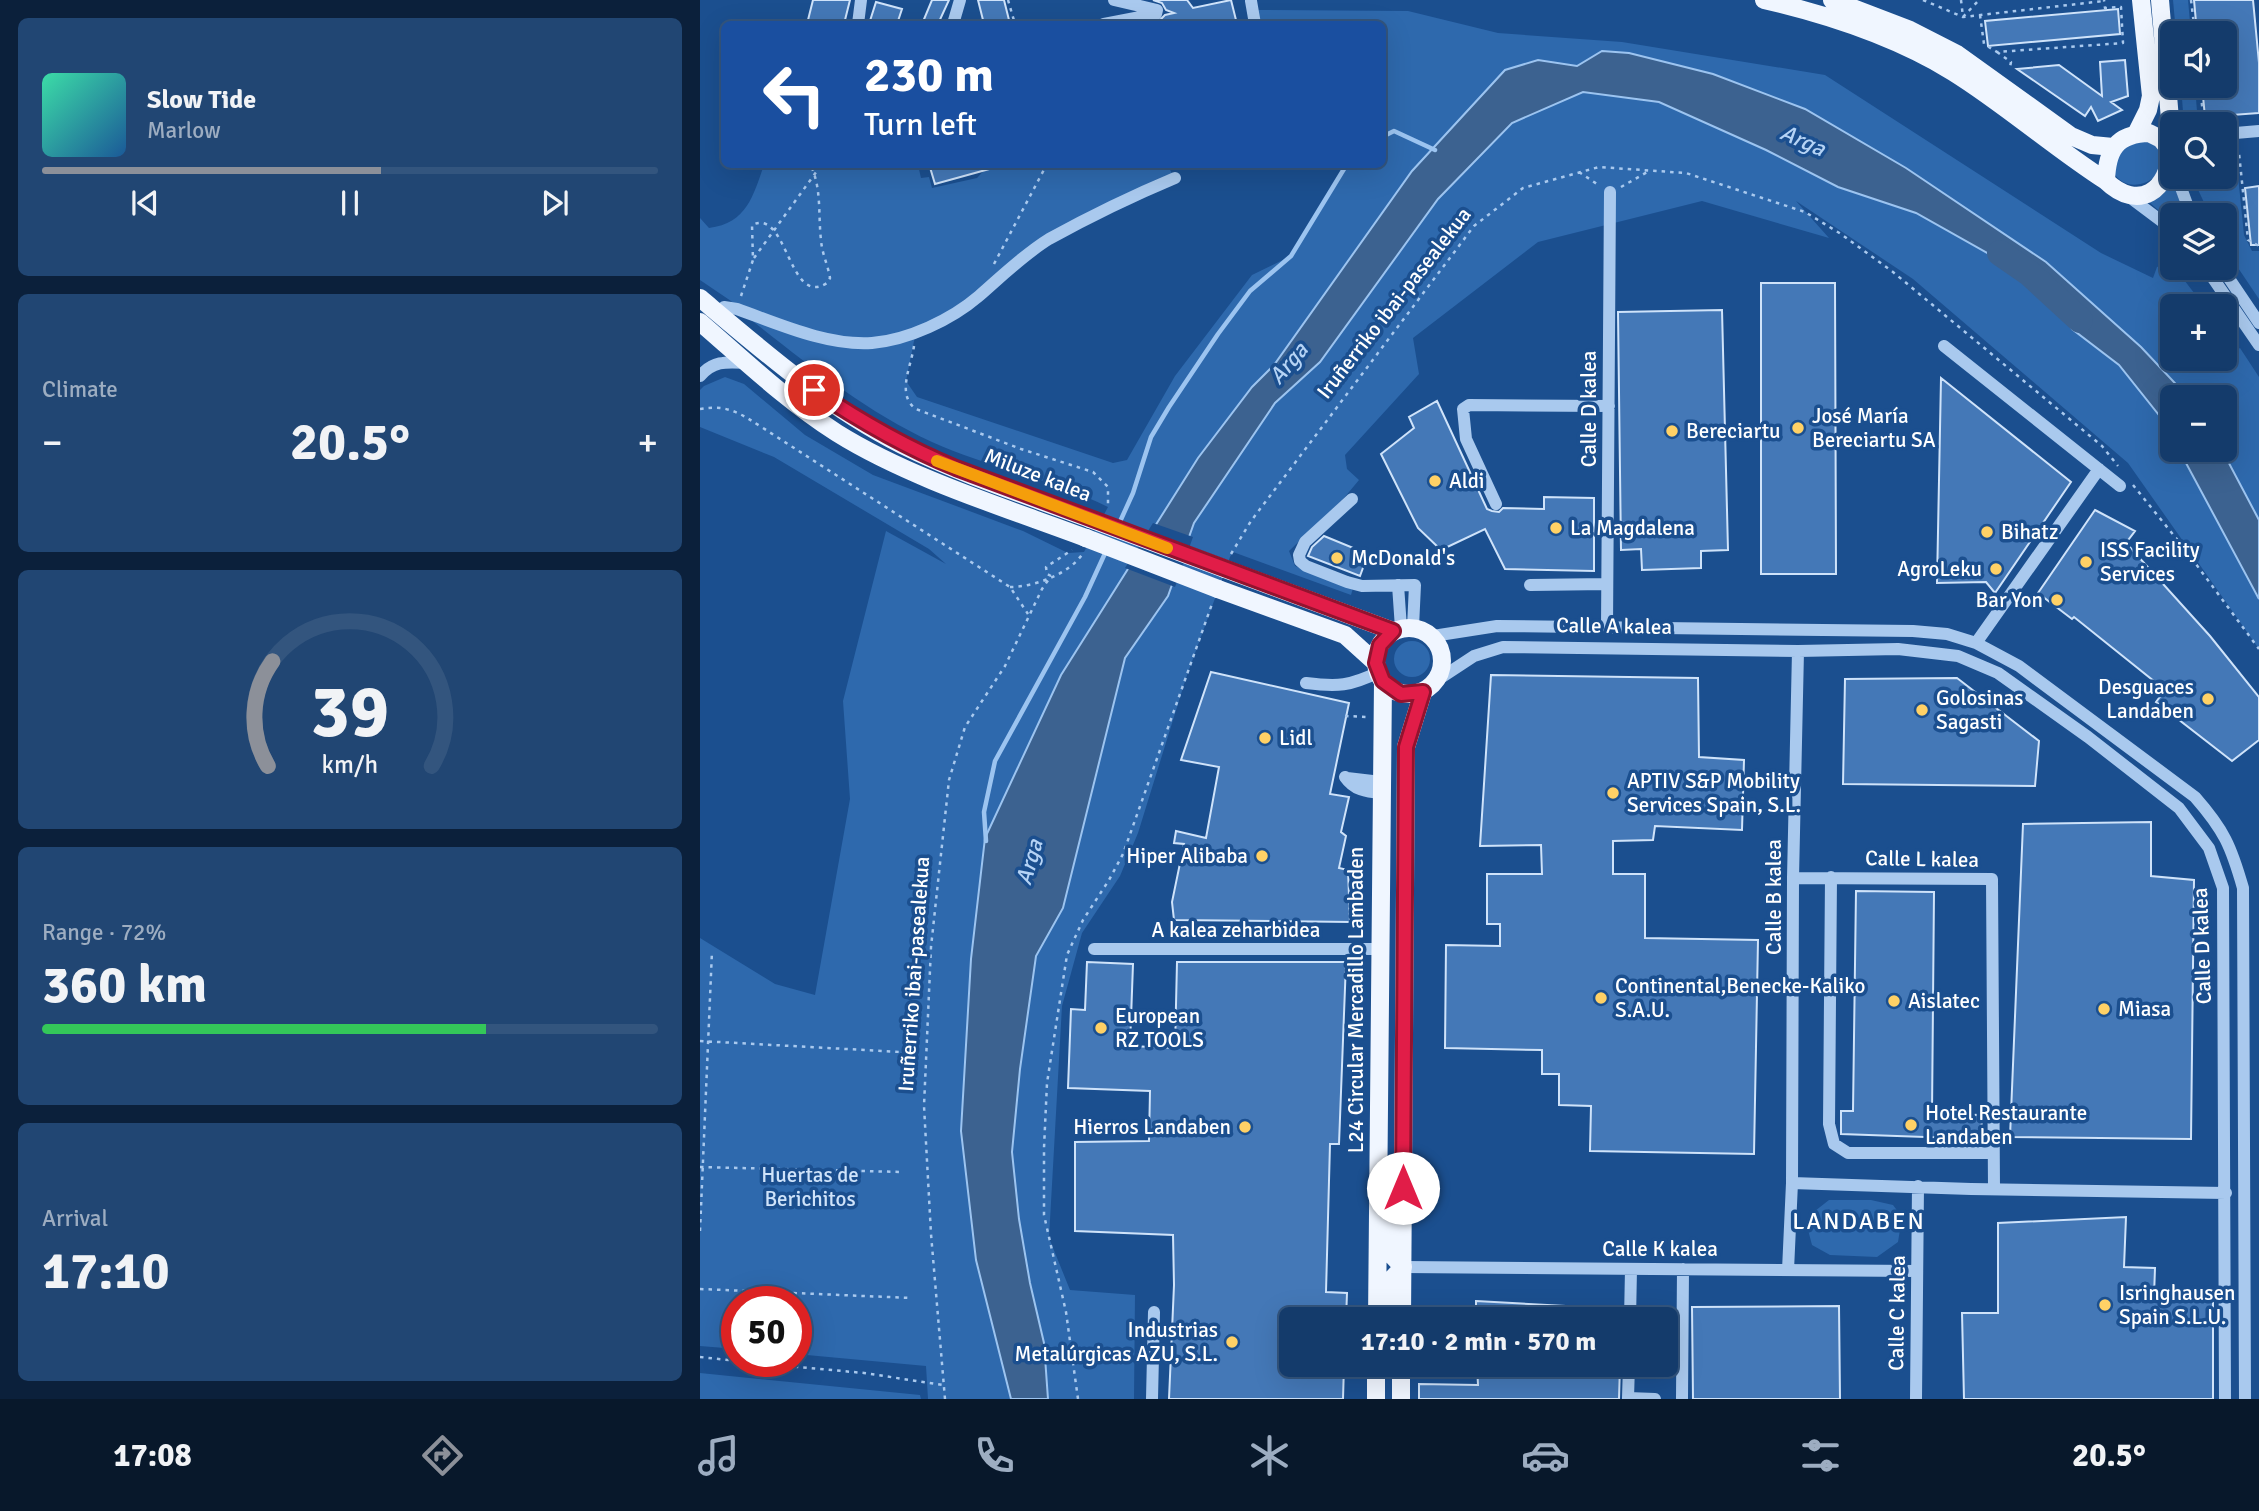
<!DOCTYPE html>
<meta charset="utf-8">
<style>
body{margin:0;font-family:Signika,sans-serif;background:#214673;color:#f1f3f6;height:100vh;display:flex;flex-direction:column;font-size:26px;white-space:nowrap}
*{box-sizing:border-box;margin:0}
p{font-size:23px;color:#9dadc1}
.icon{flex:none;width:38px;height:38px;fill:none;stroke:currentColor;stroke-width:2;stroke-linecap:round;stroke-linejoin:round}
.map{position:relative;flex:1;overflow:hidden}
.details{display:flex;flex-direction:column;gap:18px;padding:18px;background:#0b203b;width:700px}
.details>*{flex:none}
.hud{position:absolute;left:21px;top:21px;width:665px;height:147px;border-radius:10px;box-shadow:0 7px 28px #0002,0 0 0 2px #33557e;background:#1a4fa0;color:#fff;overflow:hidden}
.controls{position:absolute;left:1460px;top:21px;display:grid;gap:14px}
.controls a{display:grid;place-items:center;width:77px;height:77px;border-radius:10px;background:#143b6b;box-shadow:0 7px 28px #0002,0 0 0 2px #33557e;font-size:35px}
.speed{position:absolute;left:21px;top:1286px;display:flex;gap:14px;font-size:35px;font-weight:700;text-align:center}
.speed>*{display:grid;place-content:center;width:91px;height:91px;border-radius:50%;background:#143b6b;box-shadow:0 7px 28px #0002,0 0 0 2px #33557e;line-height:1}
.speed .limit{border:10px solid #d22;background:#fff;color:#111}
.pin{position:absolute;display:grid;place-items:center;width:60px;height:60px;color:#fff;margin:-30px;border:4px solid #fff;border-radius:50%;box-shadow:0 2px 7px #0007}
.me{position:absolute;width:77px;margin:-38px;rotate:0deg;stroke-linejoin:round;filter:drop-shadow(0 0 5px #0008)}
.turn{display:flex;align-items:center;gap:24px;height:147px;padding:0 28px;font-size:32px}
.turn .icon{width:91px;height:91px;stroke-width:2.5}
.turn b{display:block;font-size:49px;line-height:60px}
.big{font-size:52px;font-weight:800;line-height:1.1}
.details .tile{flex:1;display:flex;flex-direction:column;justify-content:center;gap:10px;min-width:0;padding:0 24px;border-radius:10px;background:#214673}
.details .dial{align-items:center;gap:0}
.dial svg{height:182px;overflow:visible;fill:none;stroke:#33557e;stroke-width:7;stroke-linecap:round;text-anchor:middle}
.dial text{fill:#f1f3f6;stroke:none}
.song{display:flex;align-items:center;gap:21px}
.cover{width:84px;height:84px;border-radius:10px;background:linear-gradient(135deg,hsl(160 70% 55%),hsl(210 70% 35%))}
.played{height:7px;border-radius:4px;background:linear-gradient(90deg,#8c9099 55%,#33557e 55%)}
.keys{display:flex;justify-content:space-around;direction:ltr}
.heat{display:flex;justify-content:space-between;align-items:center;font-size:38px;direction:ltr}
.charge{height:10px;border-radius:5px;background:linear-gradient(90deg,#34c759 72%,#33557e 0)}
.trip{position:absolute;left:579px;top:1307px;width:399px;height:70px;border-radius:10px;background:#143b6b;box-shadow:0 7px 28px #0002,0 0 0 2px #33557e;font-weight:800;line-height:70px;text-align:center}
.menu{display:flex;height:112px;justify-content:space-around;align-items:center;background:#08182b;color:#9dadc1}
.menu .icon{width:49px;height:49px}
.menu .on{color:#8c9099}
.menu b{font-size:32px;color:#f1f3f6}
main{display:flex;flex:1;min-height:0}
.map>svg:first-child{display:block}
</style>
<main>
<section class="details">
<div class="tile">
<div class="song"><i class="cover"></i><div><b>Slow Tide</b><p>Marlow</p></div></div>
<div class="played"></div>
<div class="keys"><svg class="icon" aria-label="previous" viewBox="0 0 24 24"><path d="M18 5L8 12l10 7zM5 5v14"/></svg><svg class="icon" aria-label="pause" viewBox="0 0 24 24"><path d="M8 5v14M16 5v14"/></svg><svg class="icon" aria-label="next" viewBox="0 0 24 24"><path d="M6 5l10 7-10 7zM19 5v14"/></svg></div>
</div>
<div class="tile"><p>Climate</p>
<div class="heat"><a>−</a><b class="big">20.5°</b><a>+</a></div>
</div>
<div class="tile dial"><svg viewBox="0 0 100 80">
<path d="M14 69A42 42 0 1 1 86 69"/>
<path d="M14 69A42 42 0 0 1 16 23" stroke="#8c9099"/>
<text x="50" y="56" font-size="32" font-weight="700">39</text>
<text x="50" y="72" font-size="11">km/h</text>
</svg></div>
<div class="tile"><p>Range · 72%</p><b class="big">360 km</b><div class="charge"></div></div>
<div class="tile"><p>Arrival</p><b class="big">17:10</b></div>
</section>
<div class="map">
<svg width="1559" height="1399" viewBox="0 0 1559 1399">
<rect width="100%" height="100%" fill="#1b4f8f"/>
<path fill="#2e69ad" d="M1473,0H1488L1491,33H1476Z
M556,10L708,11L798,33L922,42L1125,75L1401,253L1453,278L1457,267L1471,262L1472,268H1475L1504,306H1472V359H1524V336L1535,351L1540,348L1559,377V520L1522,450H1524V397H1488L1441,347L1346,262L1206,168L1105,109L1013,74L929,53L902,51L877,66L838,60L712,171L574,365L552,387L498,458L361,675L276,1260L311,1399H228L226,1366L96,1354V1302H37V1349L0,1346V938L75,984L115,995L150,799L143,701L186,531L246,564L229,549L74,457L0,427V390L4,386L25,377L44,384L105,435L173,475L323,531L368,553L384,552L408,507C353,480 288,467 232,442C160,409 99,357 37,309L31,301L0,280V218L9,228C47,223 53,196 64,165H218L221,178L229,177L232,188L277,178L289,165H467L475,178L357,236L283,298L216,331L206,381L217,397L413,463L427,460L475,376L552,275L591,256L646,165L682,164V24H558Z
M1481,86H1495L1498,124H1484Z
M883,91L959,102L1066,150L1138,187L1216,213L1291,255L1345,281L1372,329L1419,365L1466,424L1472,436V450H1479L1559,599V649L1428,463L1213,279L1096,201L1129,238L1002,201L838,242L713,338L719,374L645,455L647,469L659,480L644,498L589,551L595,566L653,588L651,595L533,552L530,557L486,678L438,833L420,876L382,933L362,1006L349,1238L370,1290L435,1295L434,1399H348L344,1343L330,1283L319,1219L312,1152L320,1069L336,956L363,908L425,658L468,596L494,523L575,403L620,362L738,199L812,123Z
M1449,140L1463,151L1457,175C1444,187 1424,190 1413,172C1418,151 1428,141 1449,140Z
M1536,156L1544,235L1552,251H1559V299L1524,247V215H1510L1492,177H1524V157Z
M1473,183L1485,215H1472V222L1449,202L1463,194Z
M694 659a18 18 0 1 1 36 0a18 18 0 1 1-36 0Z
M1129,1200H1171L1193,1205L1202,1217L1198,1242L1177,1257L1130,1255L1112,1245L1107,1226L1115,1211Z
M0,1373L220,1395L221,1399H0Z"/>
<path fill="#3c6290" stroke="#9cc4f0" stroke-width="2" d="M902,51L929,53L1013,74L1105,109L1206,168L1346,262L1441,347L1488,397H1472V436L1466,424L1419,365L1372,329L1345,281L1291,255L1216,213L1138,187L1066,150L959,102L883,92L812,123L738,199L620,362L575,403L494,523L468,596L425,658L363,908L336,956L320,1069L312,1152L319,1219L330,1283L344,1343L348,1399H311L276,1260L261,1131L271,959L285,838L361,675L498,458L552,387L574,365L712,171L805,70L838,60L877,66Z
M1479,450H1522L1559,520V599Z"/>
<path fill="#1b4f8f" d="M453,523L493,537L475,587L425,568Z"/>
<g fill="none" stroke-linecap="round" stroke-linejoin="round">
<path stroke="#9cc4f0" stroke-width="4.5" d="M682,137L694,131L735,150
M418,526L433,493L451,437L469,407L518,334L550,291L591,256L647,164
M286,841L284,812L295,761L385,597L407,549"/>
<path stroke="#3c6290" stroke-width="26" d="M1300,253L1329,273L1380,320"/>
</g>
<path fill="#4478b7" stroke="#cfe3fa" stroke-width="2" d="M113,0H150L144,24H107Z
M232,0H249L238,24H222Z
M278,0H304L310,24H284Z
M453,0H487L493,8L531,0L537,24H448L458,22L465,15L474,13L466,10L462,3Z
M1494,0H1553L1559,63V113L1505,117L1502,86H1524V33H1497Z
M176,2L202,9L197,24H169Z
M1418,9L1420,34L1288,46L1285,21Z
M1425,60L1428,96L1411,102L1422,110L1398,121L1391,107L1385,116L1317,69L1359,65L1402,96L1400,62Z
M229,164H292L293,168L235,184Z
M1559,186V245H1551L1545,188Z
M1061,283H1135L1136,574H1061Z
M1022,310L1028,550L1001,551V568L942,570L941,549L921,550L918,312Z
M1241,378L1371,482L1295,593L1286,582L1237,583Z
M737,401L787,509L792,511L799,512L803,508L844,509V497L894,498V571L805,569L785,529L741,550L718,528L681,454L714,428L709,417Z
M1395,510L1435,531L1426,543L1510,636L1559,697V740L1532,761L1456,702L1465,690L1374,617L1372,619L1338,593Z
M624,536L668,554L660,576L608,556L612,547Z
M511,672L649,703L630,794L649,797L641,832L646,836L639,868L648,870L650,922L474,920L472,902L484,844L474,843L476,831L506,838L519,767L481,760Z
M791,675L998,678L999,757L1044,760L1042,830L955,826L953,840L913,841V874H945V938L1058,940L1054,1154L890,1151L891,1106L859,1105V1074H842V1050L745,1048L746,945L800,946V924H787V874H842L841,845L780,846Z
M1257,678L1339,741L1335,786L1143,784L1145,679Z
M1451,822V876L1494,880L1491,1139L1310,1137L1323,824Z
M1156,891L1234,892L1232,1114L1282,1115L1281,1139L1141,1134V1111H1153Z
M387,962L433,964L430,1046L475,1048L477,962H646L639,1144H630L626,1292L647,1293L646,1320H592V1365H644L643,1399H469L474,1285L473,1235L375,1231V1142L449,1141L450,1091L368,1088L371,1009L385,1010Z
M1426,1217L1424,1267L1455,1268L1454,1296L1513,1297V1399H1264L1262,1313H1298V1223Z
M776,1301L921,1309V1320H776Z
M1139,1306L1140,1399H993L992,1307Z
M777,1365H920L919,1399H719V1384L778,1385Z"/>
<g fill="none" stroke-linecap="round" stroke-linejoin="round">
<path stroke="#a9c9ee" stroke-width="2.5" stroke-dasharray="3.5 5" stroke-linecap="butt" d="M308,0L315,24
M1223,0L1263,17L1404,1
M1261,0L1263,17
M1491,0L1495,33
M1280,15L1284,44L1297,52L1423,43L1421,7L1405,8L1404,0
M1263,17L1279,0
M1297,52L1311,62L1310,67
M1500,86L1504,124
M1524,154L1539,153L1548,240L1559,246
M879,172L900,186
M921,187L949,171
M54,258L122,164
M294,264L347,164
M41,296L53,260L52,225C88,207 88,308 127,283L130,278C128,265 122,254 121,240C118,215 122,187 110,164
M214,346C211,367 196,395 216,409L321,449L393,472L408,487V507
M0,409C28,404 41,414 63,428L310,587L328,614
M1433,485L1484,548L1559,649
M531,554L551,521L774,226L823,188L899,167L986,173L1105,212L1141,234L1193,272L1402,446L1418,466
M351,576L347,574L346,567L372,550
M310,587C334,587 370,574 383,553
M645,716L668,717
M0,1041L201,1052
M0,1167L203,1172
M0,1231L12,951
M0,1289L211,1298
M0,1357L37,1361
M44,1362L164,1373L243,1385
M245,1399L231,1234L224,1106L231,947L249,780L265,727L305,666L342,589L351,576
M378,1399L366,1312L344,1215V1148L347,1083L367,955L383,920L409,880L423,854L512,604"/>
<path stroke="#a9c9ee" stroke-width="12" d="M551,1L555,24
M158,24L161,0
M253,24L260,0
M404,24L456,14L457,10L414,0
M1524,134L1559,131
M1477,177L1491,215
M1428,196L1472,229
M1506,268L1559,345
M1522,268L1559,323
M18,313L24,307L37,309C79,324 127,346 172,343C208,340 251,320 279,296C301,277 323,255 349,239C389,217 432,196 475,178
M1244,346L1420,486
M0,376C14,360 27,362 47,363
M652,499L605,542L599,555L600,561L606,566L647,582L662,586L715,585L713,627
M796,504L766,439L763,409L769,405L909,406
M698,585L701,628
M830,585L907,584
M907,627L910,192
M733,636L797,626L1213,631L1247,634L1276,643L1319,666L1495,797C1524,830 1531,846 1543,888L1545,1399
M1276,643L1399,469
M739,679L774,656L803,647L1098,651L1198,649L1258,656L1298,673L1388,737L1479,808L1509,848L1523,888L1525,1399
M606,683C638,687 650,686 679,672
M645,777C654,790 666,792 681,793
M647,778L681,782
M1131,877L1129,1124L1134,1144L1148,1153H1292
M1093,878L1292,879L1294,1188
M394,949H679
M1092,1183L1271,1189L1526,1193
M703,1267L1217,1271
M1088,1270L1092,1183L1093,878L1098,651
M930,1320L931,1269
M929,1365L928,1398L955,1399
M452,1399L454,1312
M982,1399L983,1269
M1216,1399L1218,1186"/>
<path stroke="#f0f6ff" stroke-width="18" d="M1064,0C1129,15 1196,37 1253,72C1306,105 1353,147 1406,181
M1132,0L1210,30L1257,54L1371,136L1392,145L1413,147
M1460,0L1472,143
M1449,133L1461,139L1470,150C1470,191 1438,212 1406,181C1407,150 1416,134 1449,133Z
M1436,134L1448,110L1451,96L1441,0
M0,298C64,352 127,407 202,445C262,475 328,496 390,519
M0,322C44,360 87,401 137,433C209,478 306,508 386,538
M525,569L693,631
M518,589L645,635L676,663
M676 661a33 33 0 1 1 66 0a33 33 0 1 1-66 0Z
M678,1188L690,1209L689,1252L703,1267L691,1280L688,1310
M677,1320L683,681
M702,1320L706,747L723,692
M676,1399V1365
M701,1399V1365"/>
<path stroke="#f0f6ff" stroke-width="18" d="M390,519L525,569
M386,538L518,589"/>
</g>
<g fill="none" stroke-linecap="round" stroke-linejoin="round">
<defs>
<path id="route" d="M114,390C160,421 205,447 256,468L693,631L680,645L676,663L683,681L701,694L723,692L706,747L703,1188"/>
</defs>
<use href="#route" stroke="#92132f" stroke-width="18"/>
<use href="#route" stroke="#e11d48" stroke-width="12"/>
<path stroke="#f59e0b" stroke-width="12" d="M237,461L467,548"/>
</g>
<g fill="#ffd166" stroke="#1b4f8f" stroke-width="2.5">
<circle cx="1098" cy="428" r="7"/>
<circle cx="972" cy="431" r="7"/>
<circle cx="735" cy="481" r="7"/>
<circle cx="856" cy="528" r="7"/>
<circle cx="1287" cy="532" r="7"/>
<circle cx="637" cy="558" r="7"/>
<circle cx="1386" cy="562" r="7"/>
<circle cx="1296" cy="569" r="7"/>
<circle cx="1357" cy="600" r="7"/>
<circle cx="1508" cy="699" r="7"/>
<circle cx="1222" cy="710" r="7"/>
<circle cx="565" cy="738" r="7"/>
<circle cx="913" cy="793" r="7"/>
<circle cx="562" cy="856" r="7"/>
<circle cx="901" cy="998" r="7"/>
<circle cx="1194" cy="1001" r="7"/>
<circle cx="1404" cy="1009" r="7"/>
<circle cx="401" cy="1028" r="7"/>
<circle cx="1211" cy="1125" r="7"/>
<circle cx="545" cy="1127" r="7"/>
<circle cx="1405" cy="1305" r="7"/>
<circle cx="532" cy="1342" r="7"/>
</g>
<g text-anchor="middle" stroke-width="7" stroke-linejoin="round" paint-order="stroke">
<g font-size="21" fill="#fff" stroke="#1b4f8f">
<text transform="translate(694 303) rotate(-52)" y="7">Iruñerriko ibai-pasealekua</text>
<text transform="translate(889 409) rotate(-90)" y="7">Calle D kalea</text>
<text transform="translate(338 475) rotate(21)" y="7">Miluze kalea</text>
<text transform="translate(914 626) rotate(1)" y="7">Calle A kalea</text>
<text transform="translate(1222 859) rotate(1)" y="7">Calle L kalea</text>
<text transform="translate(1074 897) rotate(-90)" y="7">Calle B kalea</text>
<text x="536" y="937">A kalea zeharbidea</text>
<text transform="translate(1502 946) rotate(-92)" y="7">Calle D kalea</text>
<text transform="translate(214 974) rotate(-86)" y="7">Iruñerriko ibai-pasealekua</text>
<text transform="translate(656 1000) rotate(-90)" y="7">L24 Circular Mercadillo Lambaden</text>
<text x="960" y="1256">Calle K kalea</text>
<text transform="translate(1197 1313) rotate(-89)" y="7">Calle C kalea</text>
</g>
<g font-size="21" fill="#fff" stroke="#1b4f8f" text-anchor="start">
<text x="1112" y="423">José María<tspan x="1112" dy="24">Bereciartu SA</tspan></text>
<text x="986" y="438">Bereciartu</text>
<text x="749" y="488">Aldi</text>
<text x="870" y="535">La Magdalena</text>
<text x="1301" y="539">Bihatz</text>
<text x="1400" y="557">ISS Facility<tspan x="1400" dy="24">Services</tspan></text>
<text x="651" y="565">McDonald's</text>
<text x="1282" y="576" text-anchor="end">AgroLeku</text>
<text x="1343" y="607" text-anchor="end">Bar Yon</text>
<text x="1494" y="694" text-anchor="end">Desguaces<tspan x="1494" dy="24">Landaben</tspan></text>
<text x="1236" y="705">Golosinas<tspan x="1236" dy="24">Sagasti</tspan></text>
<text x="579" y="745">Lidl</text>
<text x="927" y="788">APTIV S&amp;P Mobility<tspan x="927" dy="24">Services Spain, S.L.</tspan></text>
<text x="548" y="863" text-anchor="end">Hiper Alibaba</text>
<text x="915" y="993">Continental,Benecke-Kaliko<tspan x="915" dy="24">S.A.U.</tspan></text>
<text x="1208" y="1008">Aislatec</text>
<text x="1418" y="1016">Miasa</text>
<text x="415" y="1023">European<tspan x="415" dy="24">RZ TOOLS</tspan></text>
<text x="1225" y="1120">Hotel Restaurante<tspan x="1225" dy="24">Landaben</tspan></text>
<text x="531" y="1134" text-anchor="end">Hierros Landaben</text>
<text x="1419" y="1300">Isringhausen<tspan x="1419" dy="24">Spain S.L.U.</tspan></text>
<text x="518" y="1337" text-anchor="end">Industrias<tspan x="518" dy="24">Metalúrgicas AZU, S.L.</tspan></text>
</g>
<g font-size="21" fill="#cfe3fa" stroke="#1b4f8f">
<text x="110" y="1182">Huertas de<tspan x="110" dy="24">Berichitos</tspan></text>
</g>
<g font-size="23" font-style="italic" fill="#b5d3f5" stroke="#1b4f8f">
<text transform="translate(1103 140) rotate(24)" y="8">Arga</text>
<text transform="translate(588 363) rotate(-50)" y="8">Arga</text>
<text transform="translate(329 862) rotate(-74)" y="8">Arga</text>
</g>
<g font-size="24" letter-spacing="2" fill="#fff" stroke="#1b4f8f">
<text x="1159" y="1229">LANDABEN</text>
</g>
</g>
</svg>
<div class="controls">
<a><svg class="icon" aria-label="sound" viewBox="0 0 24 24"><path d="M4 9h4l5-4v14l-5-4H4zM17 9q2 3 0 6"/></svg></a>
<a><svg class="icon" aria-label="search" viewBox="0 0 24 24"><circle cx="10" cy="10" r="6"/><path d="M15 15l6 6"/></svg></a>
<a><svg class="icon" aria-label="layers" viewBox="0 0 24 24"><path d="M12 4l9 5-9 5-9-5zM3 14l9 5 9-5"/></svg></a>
<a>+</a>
<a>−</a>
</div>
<div class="speed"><div class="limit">50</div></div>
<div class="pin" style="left:114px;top:390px;background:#d93025"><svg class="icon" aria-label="arrive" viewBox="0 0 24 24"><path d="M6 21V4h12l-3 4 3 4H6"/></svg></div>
<svg class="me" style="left:703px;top:1188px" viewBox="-20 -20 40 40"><circle r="19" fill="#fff"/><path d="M0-13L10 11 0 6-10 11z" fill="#e11d48"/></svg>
<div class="trip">17:10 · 2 min · 570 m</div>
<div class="hud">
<div class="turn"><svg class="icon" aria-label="left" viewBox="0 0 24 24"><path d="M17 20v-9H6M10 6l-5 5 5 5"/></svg><div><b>230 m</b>Turn left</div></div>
</div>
</div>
</main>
<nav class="menu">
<b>17:08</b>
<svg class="icon on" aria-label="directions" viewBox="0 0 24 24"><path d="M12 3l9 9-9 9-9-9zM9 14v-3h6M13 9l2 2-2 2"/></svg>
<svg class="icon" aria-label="music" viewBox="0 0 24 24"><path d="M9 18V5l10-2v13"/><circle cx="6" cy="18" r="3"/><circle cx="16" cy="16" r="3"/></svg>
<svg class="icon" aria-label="phone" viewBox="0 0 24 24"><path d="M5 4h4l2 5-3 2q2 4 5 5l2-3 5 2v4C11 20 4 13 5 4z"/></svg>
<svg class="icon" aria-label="climate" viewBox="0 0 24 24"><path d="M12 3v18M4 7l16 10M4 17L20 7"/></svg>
<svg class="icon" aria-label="car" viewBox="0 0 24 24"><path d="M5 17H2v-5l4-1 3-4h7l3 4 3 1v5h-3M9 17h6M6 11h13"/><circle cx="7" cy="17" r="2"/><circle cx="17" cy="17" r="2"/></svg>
<svg class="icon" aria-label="filters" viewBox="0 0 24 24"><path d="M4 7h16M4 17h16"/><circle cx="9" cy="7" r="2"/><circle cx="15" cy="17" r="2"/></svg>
<b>20.5°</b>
</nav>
